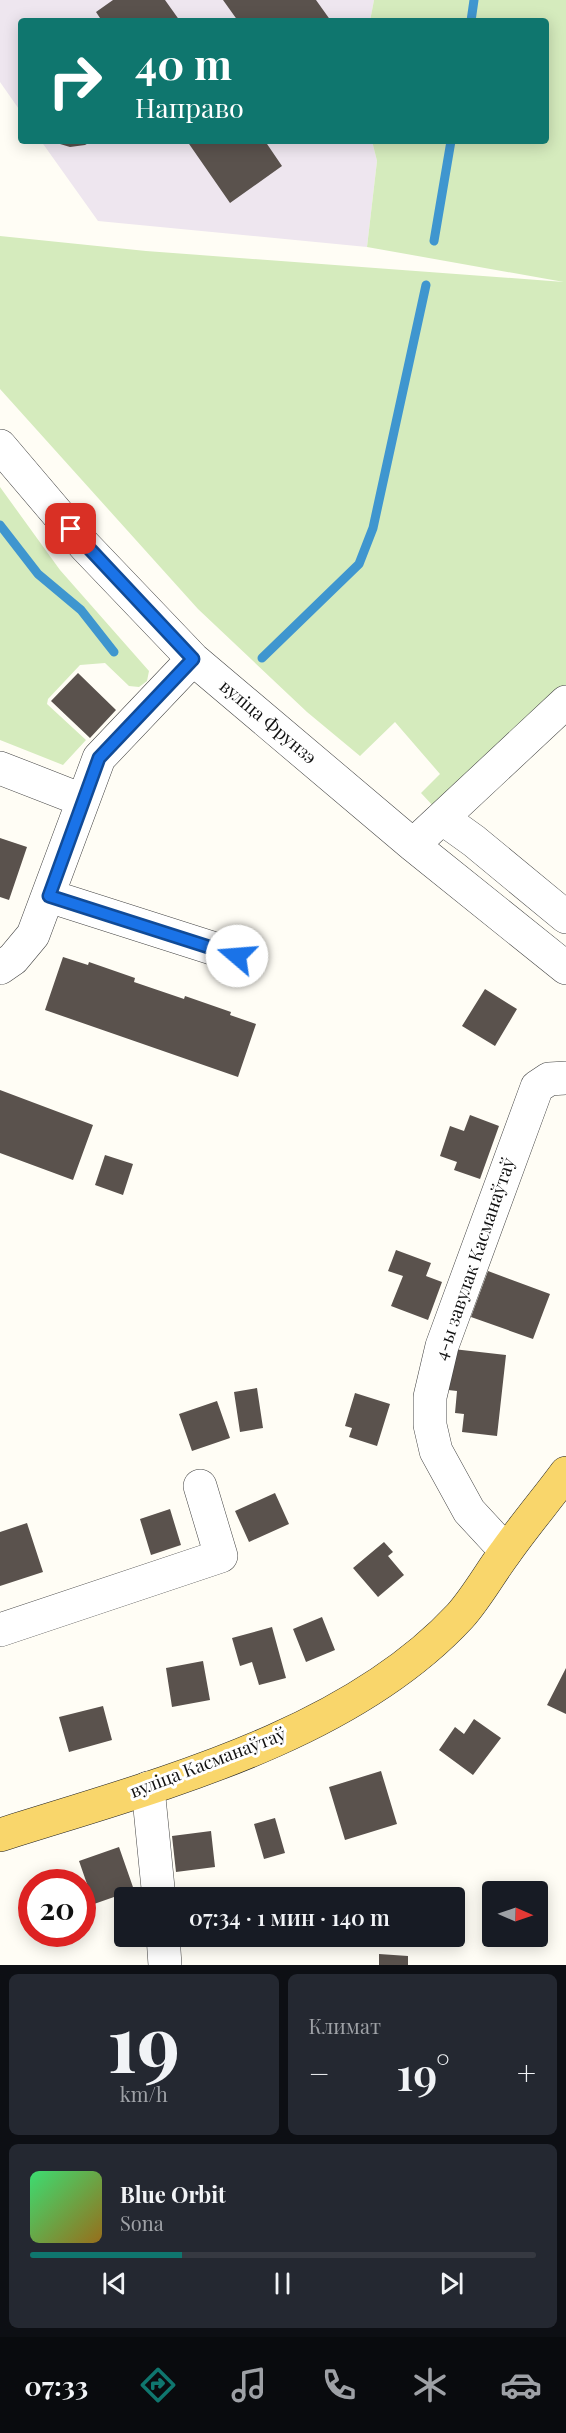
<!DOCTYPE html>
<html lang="ru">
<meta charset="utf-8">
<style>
body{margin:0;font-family:"Playfair Display",serif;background:#242831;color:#f1f3f6;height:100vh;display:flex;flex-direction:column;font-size:22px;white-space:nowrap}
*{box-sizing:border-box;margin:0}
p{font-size:20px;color:#9ea1a6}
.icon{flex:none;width:33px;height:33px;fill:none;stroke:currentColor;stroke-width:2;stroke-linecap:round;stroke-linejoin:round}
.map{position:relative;height:1965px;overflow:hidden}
.panel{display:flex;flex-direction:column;gap:9px;padding:9px;background:#0d0f14;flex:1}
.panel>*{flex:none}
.top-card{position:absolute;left:18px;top:18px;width:531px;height:126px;border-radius:6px;box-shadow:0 3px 15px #0003;background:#0f766e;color:#fff;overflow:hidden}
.needle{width:39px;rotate:92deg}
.controls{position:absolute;left:482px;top:1881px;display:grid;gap:12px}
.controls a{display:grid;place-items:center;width:66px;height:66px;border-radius:6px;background:#171b24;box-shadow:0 3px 15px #0003;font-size:30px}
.speed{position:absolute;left:18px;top:1869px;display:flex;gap:12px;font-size:30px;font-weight:700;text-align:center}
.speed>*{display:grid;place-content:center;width:78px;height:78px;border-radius:50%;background:#171b24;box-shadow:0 3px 15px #0003;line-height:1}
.speed .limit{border:9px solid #d22;background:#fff;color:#111}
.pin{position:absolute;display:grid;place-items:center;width:51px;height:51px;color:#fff;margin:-26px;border-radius:12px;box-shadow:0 3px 9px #0006}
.me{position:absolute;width:66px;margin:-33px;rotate:288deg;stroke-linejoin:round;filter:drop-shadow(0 0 4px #0008)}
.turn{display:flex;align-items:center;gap:21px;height:126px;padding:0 18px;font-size:27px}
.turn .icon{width:78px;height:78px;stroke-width:2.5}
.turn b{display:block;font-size:42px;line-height:51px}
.big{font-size:45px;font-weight:600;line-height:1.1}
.panel .widget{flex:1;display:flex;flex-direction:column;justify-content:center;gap:9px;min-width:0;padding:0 21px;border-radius:9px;background:#242831}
.panel .dial{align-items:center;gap:0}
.dial b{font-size:78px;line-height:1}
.song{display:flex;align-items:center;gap:18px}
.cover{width:72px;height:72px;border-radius:9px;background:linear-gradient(135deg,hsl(140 70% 55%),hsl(40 70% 35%))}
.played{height:6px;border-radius:3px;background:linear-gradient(90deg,#0f766e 30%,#363941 30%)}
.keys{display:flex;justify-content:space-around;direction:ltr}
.heat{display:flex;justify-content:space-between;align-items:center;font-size:33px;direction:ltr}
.panel .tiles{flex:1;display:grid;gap:9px;grid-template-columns:1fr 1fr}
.widget:last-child{grid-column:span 2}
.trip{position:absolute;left:114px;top:1887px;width:351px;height:60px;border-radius:6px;background:#171b24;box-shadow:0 3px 15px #0003;font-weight:600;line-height:60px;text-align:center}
.dock{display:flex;height:96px;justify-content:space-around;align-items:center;background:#090b0e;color:#9ea1a6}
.dock .icon{width:42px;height:42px}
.dock .active{color:#0f766e}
.dock b{font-size:27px;color:#f1f3f6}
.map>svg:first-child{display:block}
</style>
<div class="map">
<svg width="566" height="1965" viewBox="0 0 566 1965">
<rect width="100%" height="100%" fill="#fffdf5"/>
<path fill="#eee6ef" d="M0,0H374L370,21H21V112L0,82Z
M41,141H372L377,161L367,247L98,221Z"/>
<path fill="#d5ebbd" d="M374,0H566V686L435,808L421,793L440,774L395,722L360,756L307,712L198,609L0,389V236L146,251L564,282L367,247L377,161L372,141H546V21H370Z
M0,487L60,570L149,671L147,681L139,687L129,686L105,663L80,665L48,699L47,704L86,740L63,765L0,740Z"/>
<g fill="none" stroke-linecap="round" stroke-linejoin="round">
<path stroke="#3f96cf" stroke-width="9" d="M471,21L474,0
M434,241L451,141
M0,525L38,574L81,610L114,652
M262,658L359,564L373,528L426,285"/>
</g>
<path fill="#5a524d" d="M113,0H165L180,21H102L96,12Z
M223,0H316L331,21H238Z
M50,141H92L85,145L70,147Z
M187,141H265L282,166L230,203Z
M78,673L116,710L90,738L51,701Z
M0,838L27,847L9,900L0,897Z
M63,957L88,965L89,962L135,978L134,982L184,999L185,996L231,1012L230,1015L256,1024L238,1077L45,1010Z
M485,989L517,1009L495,1046L462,1026Z
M0,1090L93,1125L73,1180L0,1153Z
M470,1115L499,1126L480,1179L454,1170L457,1162L440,1156L450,1126L464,1131Z
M105,1155L133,1164L123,1195L95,1185Z
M396,1250L431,1263L426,1276L442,1282L428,1320L391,1306L403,1276L388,1271Z
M488,1271L550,1294L533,1339L471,1317Z
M453,1349L506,1355L497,1436L462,1432L464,1414L455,1413L457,1391L448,1390Z
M257,1388L263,1428L240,1432L234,1392Z
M355,1393L390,1404L377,1446L349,1437L352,1428L345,1426Z
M217,1401L230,1438L192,1451L179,1414Z
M275,1493L289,1524L249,1542L235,1511Z
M170,1509L181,1545L151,1555L140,1519Z
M27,1523L43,1572L0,1586V1532Z
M384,1542L393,1552L388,1556L404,1575L378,1597L353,1568Z
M322,1617L335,1650L306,1662L293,1629Z
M272,1627L286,1678L259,1685L252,1662L240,1666L232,1638Z
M203,1661L210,1700L172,1707L166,1668Z
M566,1668V1714L547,1705Z
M103,1706L112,1740L69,1752L59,1717Z
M474,1719L501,1738L473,1775L439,1750L455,1727L464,1734Z
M381,1771L397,1824L345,1840L329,1787Z
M275,1818L285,1853L264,1859L254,1824Z
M211,1831L215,1867L176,1872L172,1836Z
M119,1847L134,1890L94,1904L79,1861Z
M379,1954L408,1956V1965H379Z"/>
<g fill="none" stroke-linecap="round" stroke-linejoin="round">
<defs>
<path id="minor" d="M0,446L85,546L193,659L413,845L566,968
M0,768L82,800
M442,818L474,841L566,917
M413,845L566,702
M49,896L237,956
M0,968L13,959L33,935L99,758L193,659
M506,1551L469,1511L436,1451L430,1425V1397L442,1346L537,1087L549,1079L566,1078
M0,1630L221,1556L200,1486
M148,1788L159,1898
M163,1936L165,1965"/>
<path id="major" d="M0,1835C154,1786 347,1738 460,1616C477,1597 490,1573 505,1553C524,1526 546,1500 566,1473"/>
</defs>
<use href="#minor" stroke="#444" stroke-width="34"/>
<use href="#major" stroke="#222" stroke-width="34"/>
<use href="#minor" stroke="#fff" stroke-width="33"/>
<use href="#major" stroke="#f9d66b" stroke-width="33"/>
</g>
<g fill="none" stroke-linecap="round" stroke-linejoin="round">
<defs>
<path id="route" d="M71,529L193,659L99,758L49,896L237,956"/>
</defs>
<use href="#route" stroke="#114b97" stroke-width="15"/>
<use href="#route" stroke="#1a73e8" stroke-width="10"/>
</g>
<g text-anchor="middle" stroke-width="6" stroke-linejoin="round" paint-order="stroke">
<g font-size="18" fill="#111" stroke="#fff">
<text transform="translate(268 722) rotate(40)" y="6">вуліца Фрунзэ</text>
<text transform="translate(475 1259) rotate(-71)" y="6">4-ы завулак Касманаўтаў</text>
<text transform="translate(208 1763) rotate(-21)" y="6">вуліца Касманаўтаў</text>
</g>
</g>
</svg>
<div class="controls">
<a><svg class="needle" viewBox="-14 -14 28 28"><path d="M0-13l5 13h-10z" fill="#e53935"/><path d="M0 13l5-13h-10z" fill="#9ea1a6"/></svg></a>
</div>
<div class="speed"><div class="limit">20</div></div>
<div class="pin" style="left:71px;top:529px;background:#d93025"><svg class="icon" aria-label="arrive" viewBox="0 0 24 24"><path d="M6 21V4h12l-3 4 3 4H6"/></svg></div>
<svg class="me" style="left:237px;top:956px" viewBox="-20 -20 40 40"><circle r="19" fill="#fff"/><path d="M0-13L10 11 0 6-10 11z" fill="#1a73e8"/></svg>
<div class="trip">07:34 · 1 мин · 140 m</div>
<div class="top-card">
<div class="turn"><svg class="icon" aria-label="right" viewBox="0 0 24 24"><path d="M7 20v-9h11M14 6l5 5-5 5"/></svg><div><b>40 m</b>Направо</div></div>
</div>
</div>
<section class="panel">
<div class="tiles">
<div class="widget dial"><b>19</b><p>km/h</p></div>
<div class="widget"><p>Климат</p>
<div class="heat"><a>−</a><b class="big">19°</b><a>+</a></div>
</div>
<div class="widget">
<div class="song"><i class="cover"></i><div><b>Blue Orbit</b><p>Sona</p></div></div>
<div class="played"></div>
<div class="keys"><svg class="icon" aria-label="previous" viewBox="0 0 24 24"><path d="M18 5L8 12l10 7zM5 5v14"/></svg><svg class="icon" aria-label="pause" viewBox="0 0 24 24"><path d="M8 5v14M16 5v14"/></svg><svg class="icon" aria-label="next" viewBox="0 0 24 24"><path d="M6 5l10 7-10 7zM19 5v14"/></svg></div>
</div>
</div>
</section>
<nav class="dock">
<b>07:33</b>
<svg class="icon active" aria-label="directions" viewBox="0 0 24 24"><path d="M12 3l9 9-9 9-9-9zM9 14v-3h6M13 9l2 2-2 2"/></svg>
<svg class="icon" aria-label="music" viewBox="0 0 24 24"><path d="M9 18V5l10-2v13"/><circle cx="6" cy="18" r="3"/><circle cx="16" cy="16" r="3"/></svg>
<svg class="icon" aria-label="phone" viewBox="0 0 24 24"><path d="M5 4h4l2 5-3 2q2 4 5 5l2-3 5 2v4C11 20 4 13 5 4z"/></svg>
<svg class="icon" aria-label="climate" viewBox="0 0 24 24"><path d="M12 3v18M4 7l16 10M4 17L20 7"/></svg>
<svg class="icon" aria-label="car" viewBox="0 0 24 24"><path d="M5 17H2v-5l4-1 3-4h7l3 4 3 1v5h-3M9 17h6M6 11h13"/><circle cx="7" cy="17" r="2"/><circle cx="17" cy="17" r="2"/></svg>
</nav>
